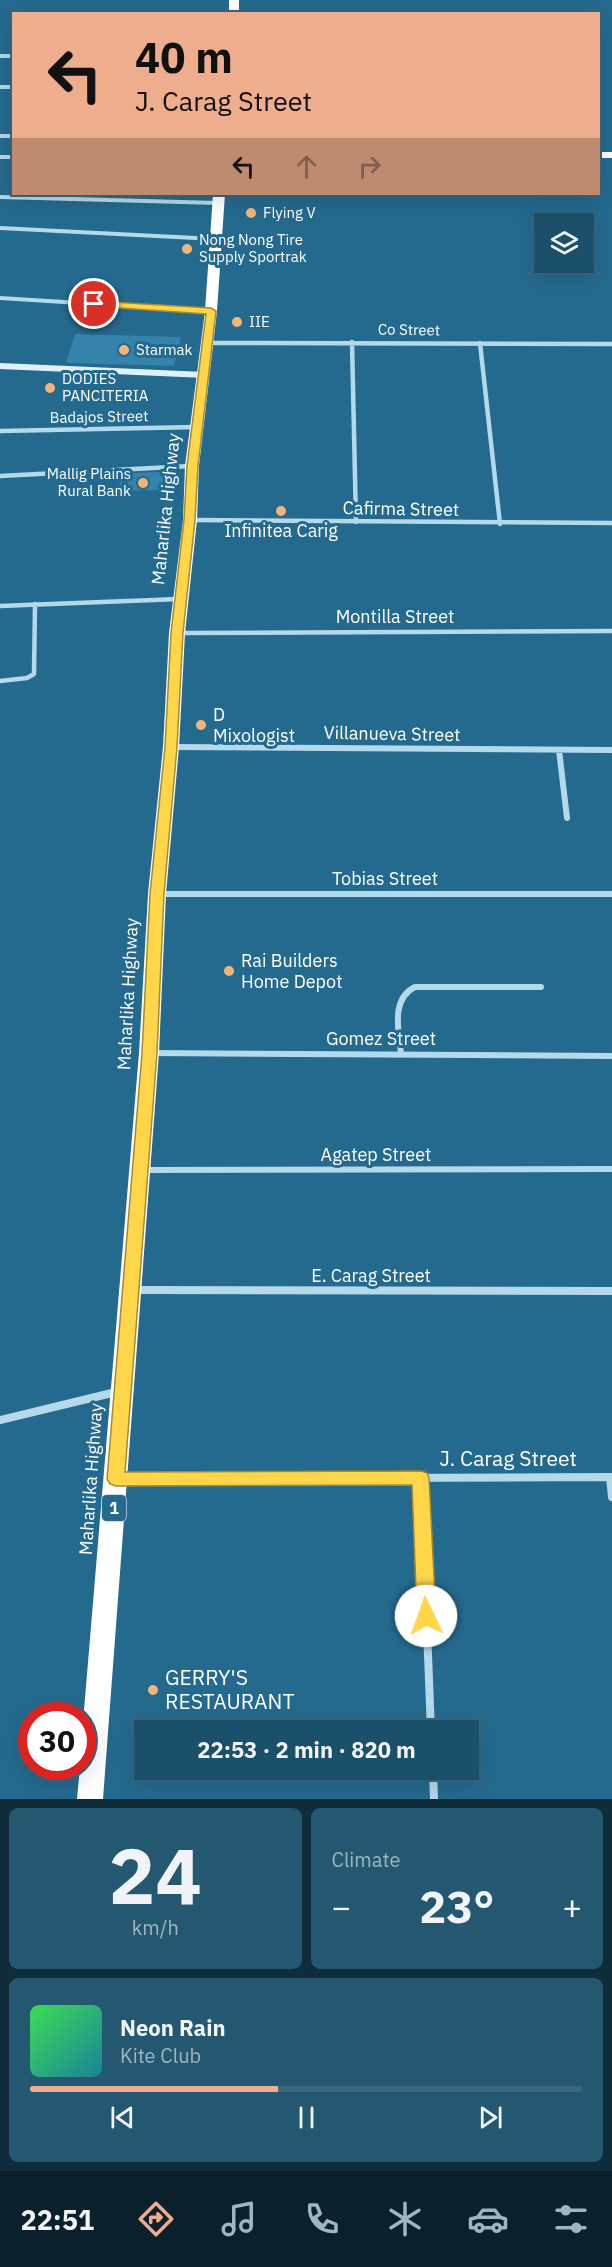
<!DOCTYPE html>
<meta charset="utf-8">
<style>
body{margin:0;font-family:"IBM Plex Sans",sans-serif;background:#245770;color:#f1f3f6;height:100vh;display:flex;flex-direction:column;font-size:22px;white-space:nowrap}
*{box-sizing:border-box;margin:0}
p{font-size:20px;color:#a0b5c1}
.icon{flex:none;width:33px;height:33px;fill:none;stroke:currentColor;stroke-width:2;stroke-linecap:round;stroke-linejoin:round}
.map{position:relative;height:1799px;overflow:hidden}
.side{display:flex;flex-direction:column;gap:9px;padding:9px;background:#0f2c3a;flex:1}
.side>*{flex:none}
.banner{position:absolute;left:12px;top:12px;width:588px;height:183px;border-radius:0px;box-shadow:0 6px 24px #0002,0 0 0 2px #39677e;background:#eead8d;color:#111;overflow:hidden}
.buttons{position:absolute;left:534px;top:213px;display:grid;gap:12px}
.buttons a{display:grid;place-items:center;width:60px;height:60px;border-radius:0px;background:#1b506a;box-shadow:0 6px 24px #0002,0 0 0 2px #39677e;font-size:30px}
.speed{position:absolute;left:18px;top:1702px;display:flex;gap:12px;font-size:30px;font-weight:700;text-align:center}
.speed>*{display:grid;place-content:center;width:78px;height:78px;border-radius:50%;background:#1b506a;box-shadow:0 6px 24px #0002,0 0 0 2px #39677e;line-height:1}
.speed .limit{border:9px solid #d22;background:#fff;color:#111}
.pin{position:absolute;display:grid;place-items:center;width:51px;height:51px;color:#fff;margin:-26px;border:3px solid #fff;border-radius:50%;box-shadow:0 2px 6px #0007}
.me{position:absolute;width:66px;margin:-33px;rotate:357deg;stroke-linejoin:round;filter:drop-shadow(0 0 4px #0008)}
.turn{display:flex;align-items:center;gap:21px;height:126px;padding:0 24px;font-size:27px}
.turn .icon{width:78px;height:78px;stroke-width:2.5}
.turn b{display:block;font-size:42px;line-height:51px}
.lanes{display:flex;align-items:center;height:57px;padding:0 24px;background:#0003;justify-content:center;gap:30px;direction:ltr}
.lanes .off{opacity:.35}
.big{font-size:45px;font-weight:700;line-height:1.1}
.side .card{flex:1;display:flex;flex-direction:column;justify-content:center;gap:9px;min-width:0;padding:0 21px;border-radius:9px;background:#245770}
.side .dial{align-items:center;gap:0}
.dial b{font-size:78px;line-height:1}
.song{display:flex;align-items:center;gap:18px}
.cover{width:72px;height:72px;border-radius:9px;background:linear-gradient(135deg,hsl(130 70% 55%),hsl(190 70% 35%))}
.played{height:6px;border-radius:3px;background:linear-gradient(90deg,#eead8d 45%,#39677e 45%)}
.keys{display:flex;justify-content:space-around;direction:ltr}
.heat{display:flex;justify-content:space-between;align-items:center;font-size:33px;direction:ltr}
.side .tiles{flex:1;display:grid;gap:9px;grid-template-columns:1fr 1fr}
.card:last-child{grid-column:span 2}
.trip{position:absolute;left:134px;top:1720px;width:345px;height:60px;border-radius:0px;background:#1b506a;box-shadow:0 6px 24px #0002,0 0 0 2px #39677e;font-weight:700;line-height:60px;text-align:center}
.tab-bar{display:flex;height:96px;justify-content:space-around;align-items:center;background:#0b202a;color:#a0b5c1}
.tab-bar .icon{width:42px;height:42px}
.tab-bar .current{color:#eead8d}
.tab-bar b{font-size:27px;color:#f1f3f6}
.map>svg:first-child{display:block}
</style>
<div class="map">
<svg width="612" height="1799" viewBox="0 0 612 1799">
<rect width="100%" height="100%" fill="#246a8e"/>
<path fill="#3483ab" d="M75,334L181,337L174,366L66,363Z
M173,471L175,490L120,491L119,474Z"/>
<g fill="none" stroke-linecap="round" stroke-linejoin="round">
<path stroke="#b4d9eb" stroke-width="4" d="M0,56H14
M0,87H14
M0,136H14
M0,157H14
M0,197L218,203
M0,228L215,239
M0,298L144,307"/>
<path stroke="#b4d9eb" stroke-width="4.5" d="M120,305L211,311
M352,342L356,522
M208,343L612,344
M480,343L500,524
M0,431L197,427
M0,476L191,466
M190,520L612,523
M0,606L179,599
M178,633L612,631
M0,681L27,678L34,674L35,604"/>
<path stroke="#b4d9eb" stroke-width="6" d="M172,747L612,750
M559,750L567,818
M160,894H612
M151,1053L612,1056
M401,1054C399,1032 390,999 415,987H541
M145,1170L612,1169"/>
<path stroke="#b4d9eb" stroke-width="8" d="M136,1290L612,1291
M0,1420L116,1392
M610,1477L612,1497
M421,1478L431,1731
M121,1479L612,1477
M433,1770L434,1799"/>
<path fill="#dff0f9" fill-rule="evenodd" d="M0,363L205,372L209,375L205,378L0,369Z"/>
<path fill="#fff" fill-rule="evenodd" d="M229,0H239V14H229Z
M598,152H612V158H598Z
M213,194H225L217,311L199,466L197,520L185,633L179,747L166,894L159,1053L103,1799H77L80,1767H82V1734L139,1053L148,894L163,747L169,633L183,520L185,466L205,311Z"/>
</g>
<path fill="#ffd54a" stroke="#a68a30" stroke-width="1.5" d="M94,301L211,308L216,311L198,466L195,520L183,633L177,747L164,894L157,1053L125,1472L421,1471L427,1473L429,1478L436,1616L433,1621L426,1624L420,1621L417,1616L412,1485L116,1486L110,1484L107,1479L142,1053L150,894L165,747L171,633L184,520L187,466L206,314L90,306L89,304Z"/>
<g fill="#f5b578" stroke="#246a8e" stroke-width="2">
<circle cx="251" cy="213" r="6"/>
<circle cx="187" cy="249" r="6"/>
<circle cx="237" cy="322" r="6"/>
<circle cx="124" cy="350" r="6"/>
<circle cx="50" cy="388" r="6"/>
<circle cx="143" cy="483" r="6"/>
<circle cx="281" cy="511" r="6"/>
<circle cx="201" cy="725" r="6"/>
<circle cx="229" cy="971" r="6"/>
<circle cx="153" cy="1690" r="6"/>
</g>
<g text-anchor="middle" stroke-width="6" stroke-linejoin="round" paint-order="stroke">
<g font-size="15" fill="#fff" stroke="#246a8e" text-anchor="start">
<text x="263" y="218">Flying V</text>
<text x="199" y="245">Nong Nong Tire<tspan x="199" dy="17">Supply Sportrak</tspan></text>
<text x="249" y="327">IIE</text>
<text x="136" y="355">Starmak</text>
<text x="62" y="384">DODIES<tspan x="62" dy="17">PANCITERIA</tspan></text>
<text x="131" y="479" text-anchor="end">Mallig Plains<tspan x="131" dy="17">Rural Bank</tspan></text>
</g>
<g font-size="15" fill="#fff" stroke="#246a8e">
<text transform="translate(409 330) rotate(1)" y="5">Co Street</text>
<text transform="translate(99 417) rotate(-1)" y="5">Badajos Street</text>
</g>
<rect fill="#246a8e" stroke="#bdd2dd" stroke-width="1.5" x="102" y="1495" width="24" height="26" rx="4.5"/>
<g font-size="16" font-weight="bold" fill="#fff">
<text x="114" y="1514">1</text>
</g>
<g font-size="18" fill="#fff" stroke="#246a8e">
<text transform="translate(166 509) rotate(-84)" y="6">Maharlika Highway</text>
<text transform="translate(401 509) rotate(1)" y="6">Cafirma Street</text>
<text x="395" y="623">Montilla Street</text>
<text transform="translate(392 734) rotate(1)" y="6">Villanueva Street</text>
<text x="385" y="885">Tobias Street</text>
<text transform="translate(128 994) rotate(-87)" y="6">Maharlika Highway</text>
<text x="381" y="1045">Gomez Street</text>
<text x="376" y="1161">Agatep Street</text>
<text x="371" y="1282">E. Carag Street</text>
<text transform="translate(91 1479) rotate(-86)" y="6">Maharlika Highway</text>
</g>
<g font-size="18" fill="#fff" stroke="#246a8e" text-anchor="start">
<text x="281" y="537" text-anchor="middle">Infinitea Carig</text>
<text x="213" y="721">D<tspan x="213" dy="21">Mixologist</tspan></text>
<text x="241" y="967">Rai Builders<tspan x="241" dy="21">Home Depot</tspan></text>
</g>
<g font-size="21" fill="#fff" stroke="#246a8e">
<text x="508" y="1466">J. Carag Street</text>
</g>
<g font-size="21" fill="#fff" stroke="#246a8e" text-anchor="start">
<text x="165" y="1685">GERRY'S<tspan x="165" dy="24">RESTAURANT</tspan></text>
</g>
</g>
</svg>
<div class="buttons">
<a><svg class="icon" aria-label="layers" viewBox="0 0 24 24"><path d="M12 4l9 5-9 5-9-5zM3 14l9 5 9-5"/></svg></a>
</div>
<div class="speed"><div class="limit">30</div></div>
<div class="pin" style="left:94px;top:304px;background:#d93025"><svg class="icon" aria-label="arrive" viewBox="0 0 24 24"><path d="M6 21V4h12l-3 4 3 4H6"/></svg></div>
<svg class="me" style="left:426px;top:1616px" viewBox="-20 -20 40 40"><circle r="19" fill="#fff"/><path d="M0-13L10 11 0 6-10 11z" fill="#ffd54a"/></svg>
<div class="trip">22:53 · 2 min · 820 m</div>
<div class="banner">
<div class="turn"><svg class="icon" aria-label="left" viewBox="0 0 24 24"><path d="M17 20v-9H6M10 6l-5 5 5 5"/></svg><div><b>40 m</b>J. Carag Street</div></div>
<div class="lanes"><svg class="icon" aria-label="left" viewBox="0 0 24 24"><path d="M17 20v-9H6M10 6l-5 5 5 5"/></svg><svg class="icon off" aria-label="ahead" viewBox="0 0 24 24"><path d="M12 20V5M6 11l6-6 6 6"/></svg><svg class="icon off" aria-label="right" viewBox="0 0 24 24"><path d="M7 20v-9h11M14 6l5 5-5 5"/></svg></div>
</div>
</div>
<section class="side">
<div class="tiles">
<div class="card dial"><b>24</b><p>km/h</p></div>
<div class="card"><p>Climate</p>
<div class="heat"><a>−</a><b class="big">23°</b><a>+</a></div>
</div>
<div class="card">
<div class="song"><i class="cover"></i><div><b>Neon Rain</b><p>Kite Club</p></div></div>
<div class="played"></div>
<div class="keys"><svg class="icon" aria-label="previous" viewBox="0 0 24 24"><path d="M18 5L8 12l10 7zM5 5v14"/></svg><svg class="icon" aria-label="pause" viewBox="0 0 24 24"><path d="M8 5v14M16 5v14"/></svg><svg class="icon" aria-label="next" viewBox="0 0 24 24"><path d="M6 5l10 7-10 7zM19 5v14"/></svg></div>
</div>
</div>
</section>
<nav class="tab-bar">
<b>22:51</b>
<svg class="icon current" aria-label="directions" viewBox="0 0 24 24"><path d="M12 3l9 9-9 9-9-9zM9 14v-3h6M13 9l2 2-2 2"/></svg>
<svg class="icon" aria-label="music" viewBox="0 0 24 24"><path d="M9 18V5l10-2v13"/><circle cx="6" cy="18" r="3"/><circle cx="16" cy="16" r="3"/></svg>
<svg class="icon" aria-label="phone" viewBox="0 0 24 24"><path d="M5 4h4l2 5-3 2q2 4 5 5l2-3 5 2v4C11 20 4 13 5 4z"/></svg>
<svg class="icon" aria-label="climate" viewBox="0 0 24 24"><path d="M12 3v18M4 7l16 10M4 17L20 7"/></svg>
<svg class="icon" aria-label="car" viewBox="0 0 24 24"><path d="M5 17H2v-5l4-1 3-4h7l3 4 3 1v5h-3M9 17h6M6 11h13"/><circle cx="7" cy="17" r="2"/><circle cx="17" cy="17" r="2"/></svg>
<svg class="icon" aria-label="filters" viewBox="0 0 24 24"><path d="M4 7h16M4 17h16"/><circle cx="9" cy="7" r="2"/><circle cx="15" cy="17" r="2"/></svg>
</nav>
